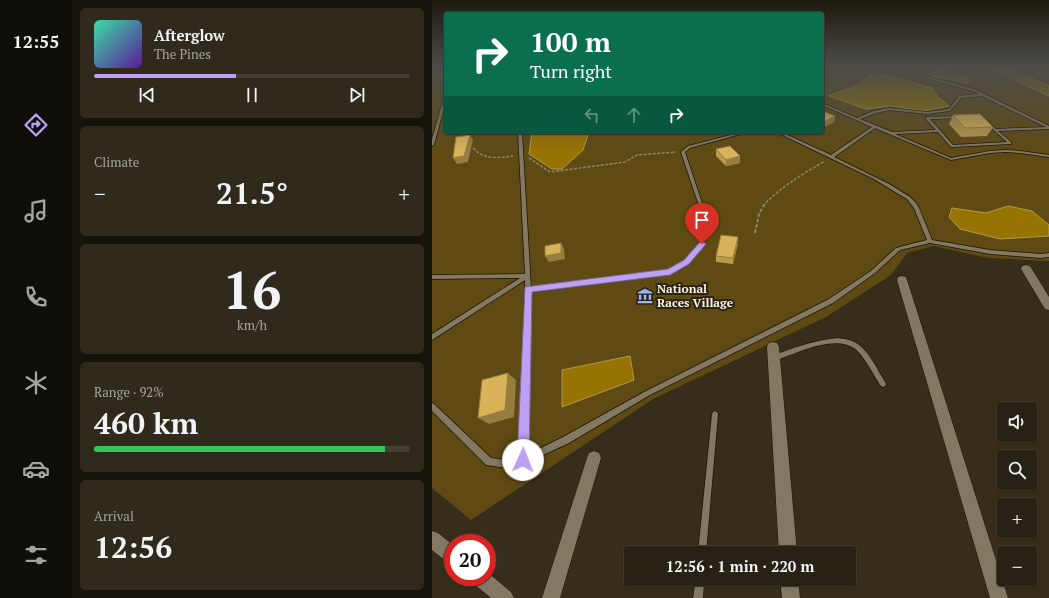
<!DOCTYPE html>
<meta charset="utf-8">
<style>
body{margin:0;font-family:"PT Serif",serif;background:#302a1d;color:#f1f3f6;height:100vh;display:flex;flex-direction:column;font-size:15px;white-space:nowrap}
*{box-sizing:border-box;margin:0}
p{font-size:13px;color:#a5a4a0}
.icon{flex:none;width:22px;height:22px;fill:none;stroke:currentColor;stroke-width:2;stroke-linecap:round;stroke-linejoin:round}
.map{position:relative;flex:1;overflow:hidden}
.details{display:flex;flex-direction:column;gap:8px;padding:8px;background:#16130b;width:360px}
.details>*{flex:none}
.banner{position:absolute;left:12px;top:12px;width:380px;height:122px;border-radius:4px;box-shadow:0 1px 3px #0004,0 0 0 1px #443f34;background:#0b6e4f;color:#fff;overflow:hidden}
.buttons{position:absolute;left:565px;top:402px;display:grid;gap:8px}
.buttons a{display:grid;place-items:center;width:40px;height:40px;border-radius:4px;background:#282214;box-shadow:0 1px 3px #0004,0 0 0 1px #443f34;font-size:20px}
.speed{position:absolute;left:12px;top:534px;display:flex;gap:8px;font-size:20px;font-weight:700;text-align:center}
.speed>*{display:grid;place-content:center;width:52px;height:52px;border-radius:50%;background:#282214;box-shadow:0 1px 3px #0004,0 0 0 1px #443f34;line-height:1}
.speed .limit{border:6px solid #d22;background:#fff;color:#111}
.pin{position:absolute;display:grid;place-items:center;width:34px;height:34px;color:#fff;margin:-41px -17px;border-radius:50% 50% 50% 0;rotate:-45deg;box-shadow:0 0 4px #0007}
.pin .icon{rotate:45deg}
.me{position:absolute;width:44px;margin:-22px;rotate:2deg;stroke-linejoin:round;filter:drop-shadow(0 0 3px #0008)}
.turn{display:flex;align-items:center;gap:14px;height:84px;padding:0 20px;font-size:18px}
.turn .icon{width:52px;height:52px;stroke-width:2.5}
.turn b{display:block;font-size:28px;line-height:34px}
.lanes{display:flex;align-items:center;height:38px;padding:0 20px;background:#0003;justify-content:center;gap:20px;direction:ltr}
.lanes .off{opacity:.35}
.big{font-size:30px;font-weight:600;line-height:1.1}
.details .card{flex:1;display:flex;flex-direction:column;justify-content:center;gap:6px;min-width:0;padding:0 14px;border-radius:6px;background:#302a1d}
.details .dial{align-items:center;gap:0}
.dial b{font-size:52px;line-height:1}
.song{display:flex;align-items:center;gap:12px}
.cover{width:48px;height:48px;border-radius:6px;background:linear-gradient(135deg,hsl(160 70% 55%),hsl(270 70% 35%))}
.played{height:4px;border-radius:2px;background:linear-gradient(90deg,#bca0f2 45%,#443f34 45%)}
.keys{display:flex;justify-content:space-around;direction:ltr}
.heat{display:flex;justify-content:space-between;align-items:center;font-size:22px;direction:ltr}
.charge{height:6px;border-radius:3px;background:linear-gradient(90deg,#34c759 92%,#443f34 0)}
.trip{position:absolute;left:192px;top:546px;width:232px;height:40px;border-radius:4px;background:#282214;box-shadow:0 1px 3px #0004,0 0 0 1px #443f34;font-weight:600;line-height:40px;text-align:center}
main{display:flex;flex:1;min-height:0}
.tabs{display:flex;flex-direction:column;width:72px;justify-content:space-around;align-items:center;background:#100e08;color:#a5a4a0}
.tabs .icon{width:28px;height:28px}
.tabs .selected{color:#bca0f2}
.tabs b{font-size:18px;color:#f1f3f6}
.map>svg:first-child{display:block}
</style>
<main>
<nav class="tabs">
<b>12:55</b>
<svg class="icon selected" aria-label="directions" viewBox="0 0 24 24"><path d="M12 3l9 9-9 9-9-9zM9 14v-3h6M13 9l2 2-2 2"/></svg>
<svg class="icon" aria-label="music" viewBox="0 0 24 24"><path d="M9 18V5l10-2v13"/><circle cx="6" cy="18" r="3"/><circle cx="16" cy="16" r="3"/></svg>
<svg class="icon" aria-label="phone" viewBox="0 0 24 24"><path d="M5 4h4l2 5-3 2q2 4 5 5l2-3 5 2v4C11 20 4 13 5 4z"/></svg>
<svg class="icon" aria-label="climate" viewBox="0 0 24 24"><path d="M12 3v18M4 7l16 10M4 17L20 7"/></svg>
<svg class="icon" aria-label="car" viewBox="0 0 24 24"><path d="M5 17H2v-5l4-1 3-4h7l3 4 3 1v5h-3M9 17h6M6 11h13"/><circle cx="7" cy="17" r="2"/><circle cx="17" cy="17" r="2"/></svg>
<svg class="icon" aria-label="filters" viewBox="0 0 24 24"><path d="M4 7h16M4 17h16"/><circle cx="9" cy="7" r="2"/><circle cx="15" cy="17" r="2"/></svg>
</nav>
<section class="details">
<div class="card">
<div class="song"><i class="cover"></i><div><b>Afterglow</b><p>The Pines</p></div></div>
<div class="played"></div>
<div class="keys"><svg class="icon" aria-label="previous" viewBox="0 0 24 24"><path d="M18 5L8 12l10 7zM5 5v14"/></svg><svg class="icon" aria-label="pause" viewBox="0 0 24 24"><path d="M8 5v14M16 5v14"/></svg><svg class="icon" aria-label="next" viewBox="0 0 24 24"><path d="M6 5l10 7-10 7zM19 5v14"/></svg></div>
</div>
<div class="card"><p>Climate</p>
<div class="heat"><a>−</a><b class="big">21.5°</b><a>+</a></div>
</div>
<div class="card dial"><b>16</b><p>km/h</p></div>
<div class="card"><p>Range · 92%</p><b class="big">460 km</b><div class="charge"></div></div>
<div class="card"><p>Arrival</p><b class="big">12:56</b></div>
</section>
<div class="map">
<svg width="617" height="598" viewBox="0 0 617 598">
<rect width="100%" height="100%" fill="#362d1a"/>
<path fill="#5f4a13" d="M2,67H14V132H390V67H617V261L556,258L501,246L475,253L459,275L394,317L221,399L39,520L0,488V74H2Z"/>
<path fill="#967303" stroke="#b49a47" d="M576,68L617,86V96L562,71Z
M510,70L536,78L538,80L535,83L500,76L497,74Z
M439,74L457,76L500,88L505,96L517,106L491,111L459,106L434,109L397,96L425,85Z
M100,132H157L151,150L130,169H120L97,154Z
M576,206L600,211L617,225V236L568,239L528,229L517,217L520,208L554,213Z
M198,356L202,380L130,407V370Z"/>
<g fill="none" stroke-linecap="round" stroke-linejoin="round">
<defs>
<path id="service" d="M0,67H5L0,69Z
M455,67H459L542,89L617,126V129L566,131L579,142V144H578L520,147H519L506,132L463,134L519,158L558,151L573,150L588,151L617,155V157L588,153L573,152L558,153L519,160L443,128L402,157L457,184L478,197L484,203L487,208L500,240L558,250L609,254L617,253V257L609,258L558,254L498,243L468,250L443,273L401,303L218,395L137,443L81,469L54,465L0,411V403L2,404L59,458L81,461L87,458L93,290V280L0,340V334L88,278L0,279V275L93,274L86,132H90L99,288L237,270L252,261L268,244L272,221L249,152L256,146L310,132H316L258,148L253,152L276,221L272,245L256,263L238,274L99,292L95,455L131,437L214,391L397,299L439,271L464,248L495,240L482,208L475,199L465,193L442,179L344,132H349L399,155L440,127L390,105V103L425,118L442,111L457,108L495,112L517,109L527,96L547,94L540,91ZM550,96L614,127L564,129L556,122L554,123L555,124L575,142L521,145L498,119L528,118L530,117L529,116L494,117V119L504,130L460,132L428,119L444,113L457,110L495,114L518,111L529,98Z
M14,93V100L2,145L0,146V139L13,94Z
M406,338C413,339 421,340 427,345C438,353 446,371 453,382L454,384L453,386L451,387L449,386C442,376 432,355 422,348C402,334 362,354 342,361L340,360L339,358L340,356C361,348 383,340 406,338Z
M283,411L285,412L286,414L274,553H266L280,414L281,412Z
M264,579H272L271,598H261Z"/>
<path id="minor" d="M594,265L598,266L617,297V310L613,309L589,269L590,266Z
M470,276L474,277L475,280L576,598H558L465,280L466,277Z
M341,342L345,343L347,347L365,553H347L335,347L337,343Z
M162,451L167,453L169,458L128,598H110L155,458L157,453Z
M348,579H366L368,598H350Z"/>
<path id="secondary" d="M0,531L6,533L21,545V565L15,562L0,550Z
M55,572L79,592L82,598H59L41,583L38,577H55Z"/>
</defs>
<use href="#service" stroke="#1d1503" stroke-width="1.5"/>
<use href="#minor" stroke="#1d1503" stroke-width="1"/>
<use href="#secondary" stroke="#1d1503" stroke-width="1"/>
<path stroke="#8e8776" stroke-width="1" stroke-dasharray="2 1" stroke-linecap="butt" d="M615,67H617
M0,80L14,70"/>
<path stroke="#8e8776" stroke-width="1.5" stroke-dasharray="3 1.5" stroke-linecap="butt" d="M41,148C52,160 66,158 81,156
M97,158L118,172L193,162L205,155L244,152
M331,206C348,187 371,174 393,161"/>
<path stroke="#8e8776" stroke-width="2" stroke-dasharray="3.5 2" stroke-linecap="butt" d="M323,233L327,214L332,205"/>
<use href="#service" fill="#837963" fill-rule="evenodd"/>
<use href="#minor" fill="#837963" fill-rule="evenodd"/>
<use href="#secondary" fill="#837963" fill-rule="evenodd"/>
</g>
<path fill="#ba9a4d" d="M390,113L403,116L402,122L390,128Z
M521,115L561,127L555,136L529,137L517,124Z
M284,149L308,163L294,166L284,156Z
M306,237V243L301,264L284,262V256Z"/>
<path fill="#977d3f" d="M403,116L402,122L391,128L392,122Z
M38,135L41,140L36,162L25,164L21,158Z
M308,156V163L294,166V160Z
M306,237V243L301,264V258Z
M129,243L132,249L133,259L117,262L113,256Z
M76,373L84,380L82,417L57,424L46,418Z"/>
<path fill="#d8b35a" stroke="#977d3f" d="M393,112L403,116L392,122L390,121V113Z
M548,114L561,127L533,128L521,115Z
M38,135L32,156L21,158L24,137Z
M298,146L308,156L294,160L284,149Z
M289,235L306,237L301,258L284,256Z
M129,243V253L113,256V246Z
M76,373L73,410L46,418L50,380Z"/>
<linearGradient id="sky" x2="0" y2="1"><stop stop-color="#1e190e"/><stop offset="0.44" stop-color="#4c4c49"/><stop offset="1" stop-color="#4c4c49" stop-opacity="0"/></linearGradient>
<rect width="617" height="151" fill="url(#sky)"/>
<path fill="#bca0f2" stroke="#7a689d" d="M270,241L274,244L257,264L238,275L100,292L97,460L95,464L91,466L86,464L85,460L93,287L236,269L252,260L268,242Z"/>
<defs>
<symbol id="museum-bare" viewBox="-9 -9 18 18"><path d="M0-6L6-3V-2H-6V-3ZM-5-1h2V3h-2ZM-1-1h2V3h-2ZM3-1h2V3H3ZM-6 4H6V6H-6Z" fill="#98b5fd" stroke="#2c2310" stroke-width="2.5" paint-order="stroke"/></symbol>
</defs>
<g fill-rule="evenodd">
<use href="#museum-bare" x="202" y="285" width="22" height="22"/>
</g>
<g text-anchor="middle" stroke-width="4" stroke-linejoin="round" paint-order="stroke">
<g font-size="12" font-weight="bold" fill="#f9f4e7" stroke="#2c2310" text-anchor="start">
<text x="225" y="293">National<tspan x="225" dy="14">Races Village</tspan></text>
</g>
</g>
</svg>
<div class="buttons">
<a><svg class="icon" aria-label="sound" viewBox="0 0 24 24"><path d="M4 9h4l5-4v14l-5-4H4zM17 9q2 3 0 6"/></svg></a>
<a><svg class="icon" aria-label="search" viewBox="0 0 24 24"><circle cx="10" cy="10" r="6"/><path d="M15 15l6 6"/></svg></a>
<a>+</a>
<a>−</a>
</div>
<div class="speed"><div class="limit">20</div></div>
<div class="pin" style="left:270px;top:244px;background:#d93025"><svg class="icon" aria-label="arrive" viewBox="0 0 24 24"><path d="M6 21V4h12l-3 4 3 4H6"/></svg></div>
<svg class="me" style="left:91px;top:460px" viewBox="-20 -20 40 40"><circle r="19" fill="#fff"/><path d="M0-13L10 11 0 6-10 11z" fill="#bca0f2"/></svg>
<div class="trip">12:56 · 1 min · 220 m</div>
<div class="banner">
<div class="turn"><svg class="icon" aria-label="right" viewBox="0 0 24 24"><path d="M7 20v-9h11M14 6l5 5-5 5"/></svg><div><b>100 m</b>Turn right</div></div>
<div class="lanes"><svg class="icon off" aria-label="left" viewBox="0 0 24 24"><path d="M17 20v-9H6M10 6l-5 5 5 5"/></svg><svg class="icon off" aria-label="ahead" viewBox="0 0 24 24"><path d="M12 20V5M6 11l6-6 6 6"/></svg><svg class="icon" aria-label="right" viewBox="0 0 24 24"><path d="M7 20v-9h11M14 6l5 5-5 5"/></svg></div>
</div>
</div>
</main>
